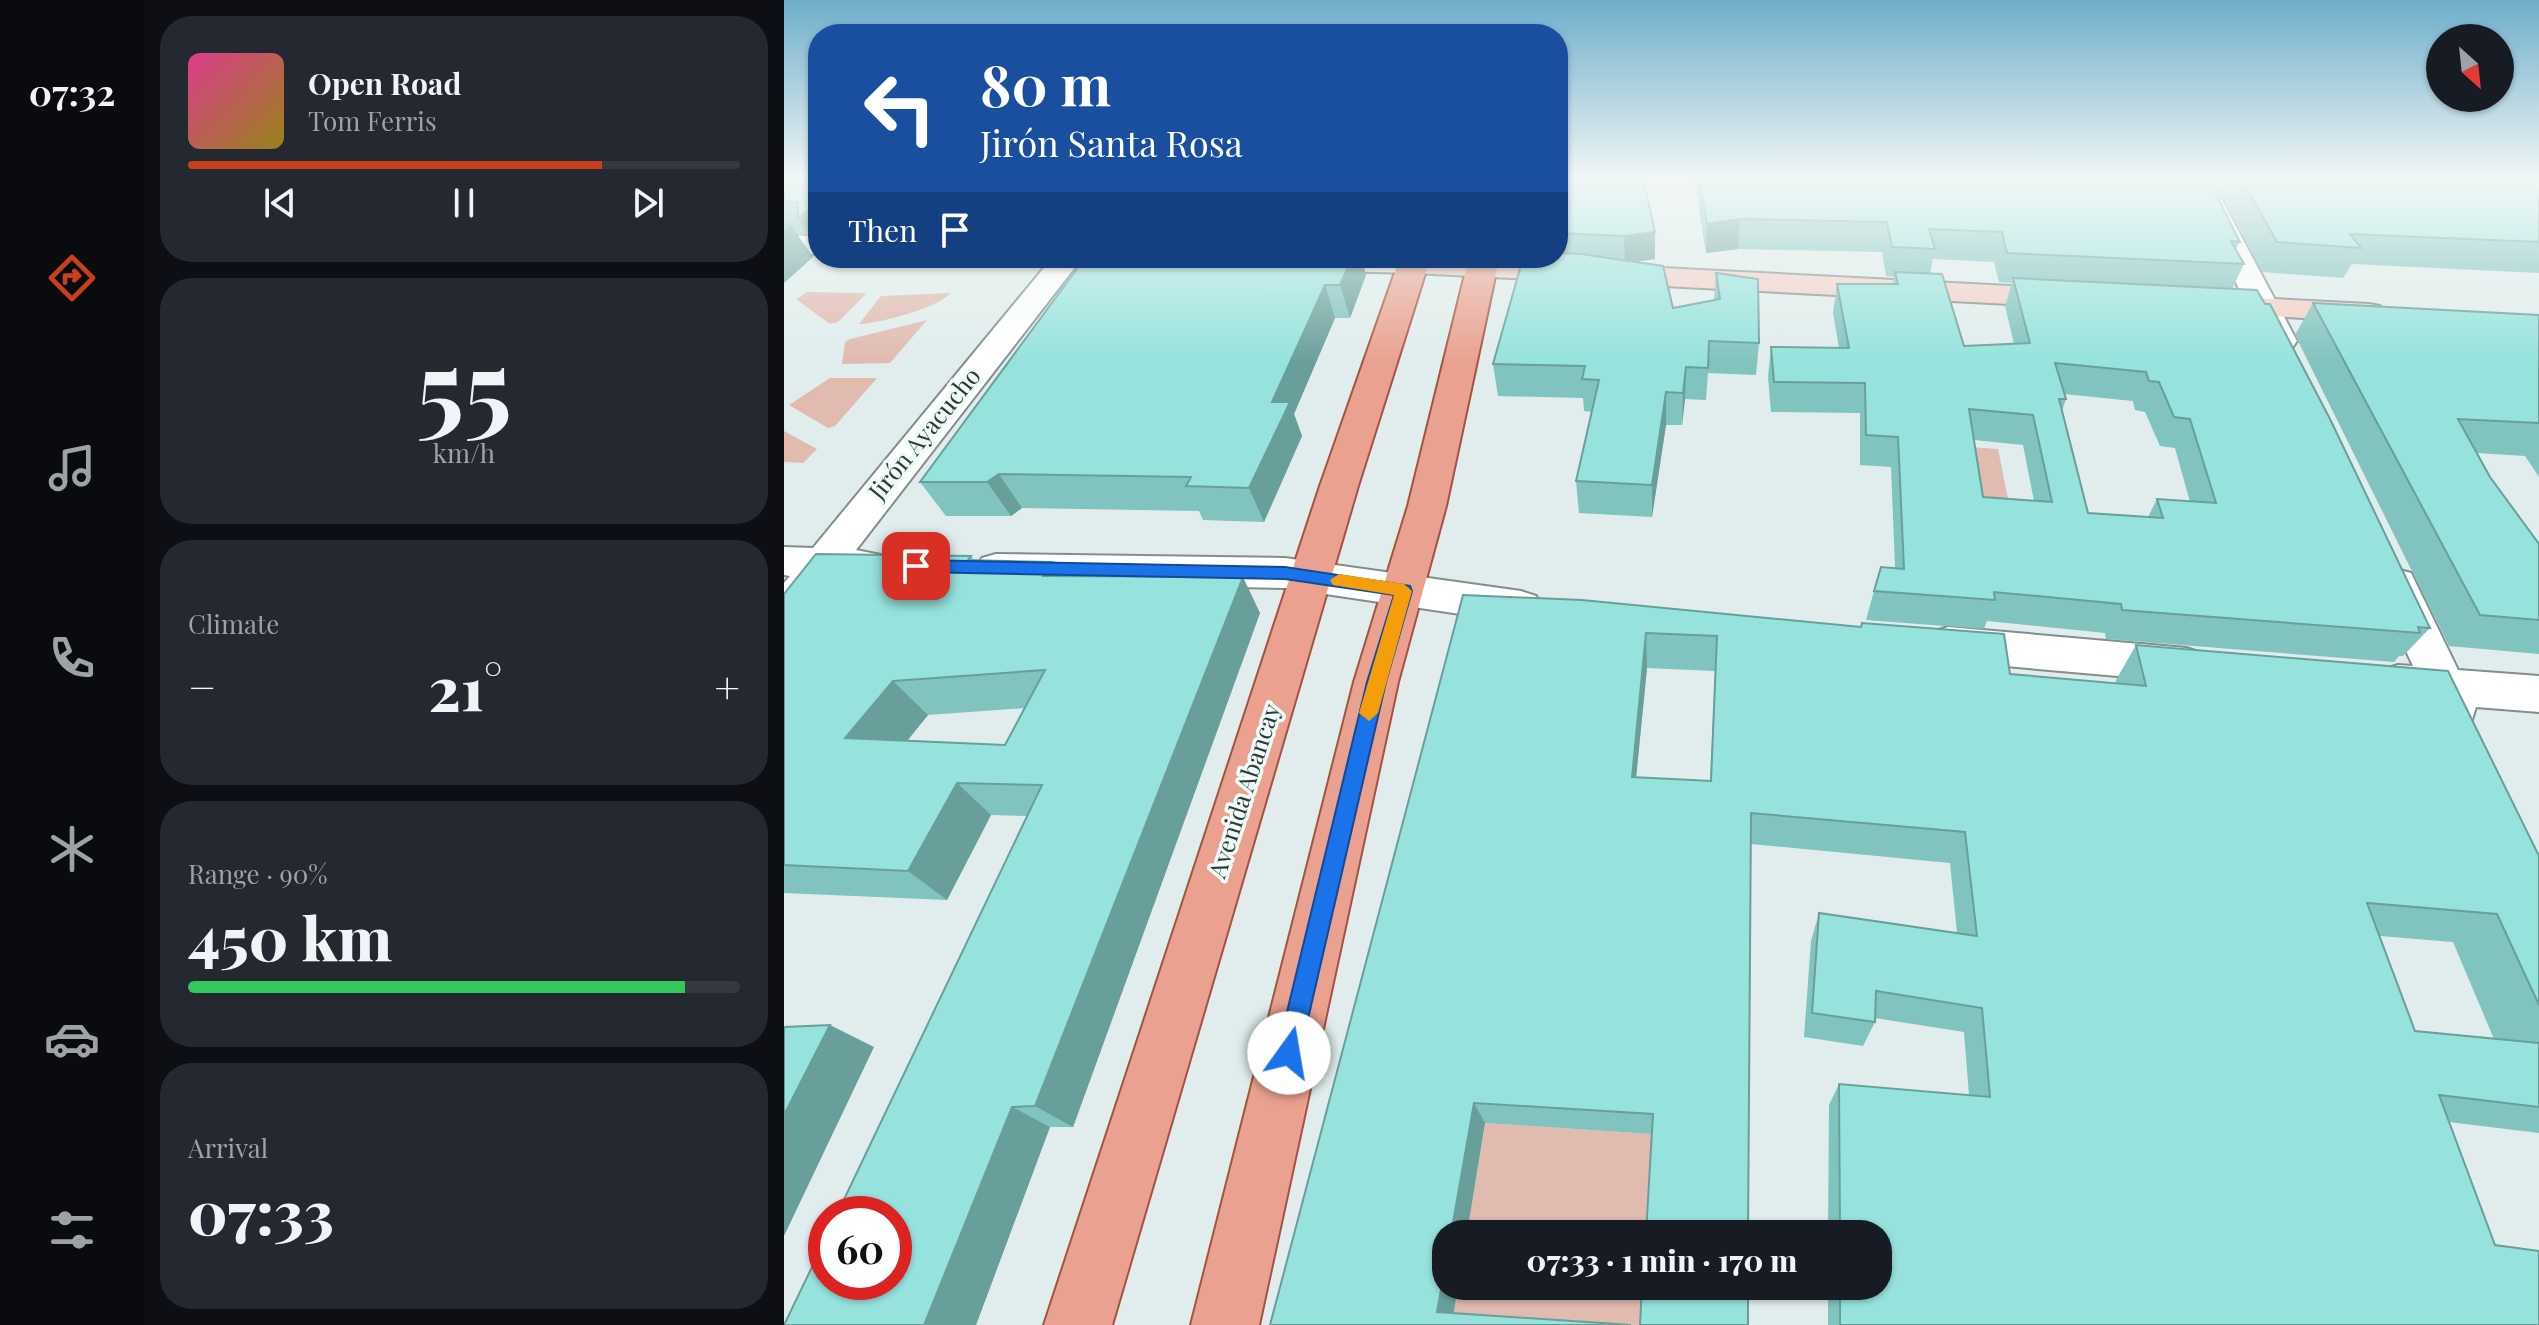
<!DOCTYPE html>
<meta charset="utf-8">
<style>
body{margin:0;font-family:"Playfair Display",serif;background:#242831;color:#f1f3f6;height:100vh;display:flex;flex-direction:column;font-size:30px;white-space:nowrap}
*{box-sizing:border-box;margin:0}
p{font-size:26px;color:#9ea1a6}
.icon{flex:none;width:44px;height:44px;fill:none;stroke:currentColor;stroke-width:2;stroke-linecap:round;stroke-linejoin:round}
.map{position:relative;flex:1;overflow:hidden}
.drawer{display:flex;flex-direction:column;gap:16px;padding:16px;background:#0d0f14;width:640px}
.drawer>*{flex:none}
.hud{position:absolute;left:24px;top:24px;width:760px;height:244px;border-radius:32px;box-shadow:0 2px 6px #0004;background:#1a4fa0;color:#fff;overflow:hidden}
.needle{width:52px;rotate:153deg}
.buttons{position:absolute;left:1642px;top:24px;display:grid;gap:16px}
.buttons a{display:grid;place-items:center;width:88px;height:88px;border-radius:50%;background:#171b24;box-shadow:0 2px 6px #0004;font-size:40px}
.speed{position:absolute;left:24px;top:1196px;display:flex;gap:16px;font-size:40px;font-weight:700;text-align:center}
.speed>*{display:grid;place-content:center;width:104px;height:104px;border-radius:50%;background:#171b24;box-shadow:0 2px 6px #0004;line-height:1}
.speed .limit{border:12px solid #d22;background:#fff;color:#111}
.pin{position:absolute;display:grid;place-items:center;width:68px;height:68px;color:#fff;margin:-34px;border-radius:16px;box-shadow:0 4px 12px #0006}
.me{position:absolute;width:88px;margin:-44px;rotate:13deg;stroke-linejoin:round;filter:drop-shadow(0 0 6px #0008)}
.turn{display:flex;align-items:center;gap:28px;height:168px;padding:0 40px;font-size:36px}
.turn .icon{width:104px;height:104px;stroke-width:2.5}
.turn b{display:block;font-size:56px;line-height:68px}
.then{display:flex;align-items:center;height:76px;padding:0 40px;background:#0003;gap:16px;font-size:30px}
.big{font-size:60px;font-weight:800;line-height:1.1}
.drawer .widget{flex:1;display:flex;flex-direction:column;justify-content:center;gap:12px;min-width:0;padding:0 28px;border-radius:32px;background:#242831}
.drawer .dial{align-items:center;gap:0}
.dial b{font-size:104px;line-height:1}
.song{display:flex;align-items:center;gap:24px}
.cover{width:96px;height:96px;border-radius:12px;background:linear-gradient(135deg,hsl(330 70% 55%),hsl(50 70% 35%))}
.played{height:8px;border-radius:4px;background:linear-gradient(90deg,#c93f1b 75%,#363941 75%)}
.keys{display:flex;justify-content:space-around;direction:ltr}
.heat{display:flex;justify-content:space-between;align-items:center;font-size:44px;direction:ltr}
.charge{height:12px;border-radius:6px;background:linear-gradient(90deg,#34c759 90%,#363941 0)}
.trip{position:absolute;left:648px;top:1220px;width:460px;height:80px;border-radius:32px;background:#171b24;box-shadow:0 2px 6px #0004;font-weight:800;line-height:80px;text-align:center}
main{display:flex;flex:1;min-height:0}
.tabs{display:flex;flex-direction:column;width:144px;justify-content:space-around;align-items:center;background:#090b0e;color:#9ea1a6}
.tabs .icon{width:56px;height:56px}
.tabs .on{color:#c93f1b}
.tabs b{font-size:36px;color:#f1f3f6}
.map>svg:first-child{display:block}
</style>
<main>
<nav class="tabs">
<b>07:32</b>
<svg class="icon on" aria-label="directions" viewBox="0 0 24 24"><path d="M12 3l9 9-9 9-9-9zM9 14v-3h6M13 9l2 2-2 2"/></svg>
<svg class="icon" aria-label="music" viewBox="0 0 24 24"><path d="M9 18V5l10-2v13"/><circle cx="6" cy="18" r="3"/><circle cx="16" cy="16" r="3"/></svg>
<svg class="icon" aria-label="phone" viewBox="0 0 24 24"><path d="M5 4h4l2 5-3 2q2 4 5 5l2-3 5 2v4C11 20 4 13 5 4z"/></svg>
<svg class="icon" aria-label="climate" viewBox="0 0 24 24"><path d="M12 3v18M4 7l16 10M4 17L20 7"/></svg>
<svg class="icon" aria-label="car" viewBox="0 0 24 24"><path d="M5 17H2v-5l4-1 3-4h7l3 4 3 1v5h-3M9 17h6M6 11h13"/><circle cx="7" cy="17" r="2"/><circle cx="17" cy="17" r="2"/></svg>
<svg class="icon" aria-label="filters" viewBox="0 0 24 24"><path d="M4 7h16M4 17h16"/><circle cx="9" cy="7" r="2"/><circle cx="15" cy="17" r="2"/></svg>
</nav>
<section class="drawer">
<div class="widget">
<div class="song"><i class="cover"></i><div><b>Open Road</b><p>Tom Ferris</p></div></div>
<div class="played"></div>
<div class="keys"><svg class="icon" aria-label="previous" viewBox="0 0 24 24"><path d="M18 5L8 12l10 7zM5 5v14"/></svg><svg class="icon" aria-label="pause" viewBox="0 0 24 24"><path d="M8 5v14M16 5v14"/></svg><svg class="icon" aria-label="next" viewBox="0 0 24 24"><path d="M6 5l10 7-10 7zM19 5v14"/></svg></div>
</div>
<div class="widget dial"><b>55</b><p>km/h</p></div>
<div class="widget"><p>Climate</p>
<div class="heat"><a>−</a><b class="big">21°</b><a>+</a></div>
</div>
<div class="widget"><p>Range · 90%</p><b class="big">450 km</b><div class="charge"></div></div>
<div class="widget"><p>Arrival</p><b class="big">07:33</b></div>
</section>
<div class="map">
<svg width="1755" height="1325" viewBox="0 0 1755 1325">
<rect width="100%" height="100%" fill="#e0edec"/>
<path fill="#e1bab0" d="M23,292L78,293L82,294L54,322L46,324L12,299Z
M166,293C157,307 93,324 75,324L97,296Z
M143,320L106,363L58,364L61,342L66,339Z
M46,378H93L51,426L44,428L5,405Z
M0,431L33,449L19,463L0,462Z
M1185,447L1214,449L1225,504L1194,502Z
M701,1123L870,1134L864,1234H683Z
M674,1286H860L858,1325L668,1321Z"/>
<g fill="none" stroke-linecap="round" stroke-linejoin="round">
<defs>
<path id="street" d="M1400,178H1426L1513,341L1508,348L1497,351L1486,348L1481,341Z
M0,235L34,236V254L0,253Z
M268,258H298L72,550L97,555L103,565L97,575L83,579L50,578L15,623L0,628V583L6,576L0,575V547L29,548Z
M381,258H640L644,264L639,270L629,273L396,267L386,264Z
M212,554L501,558L737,591L752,596L758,607L752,618L737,623L501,588L212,582L198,578L192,568L198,558Z
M1612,569L1627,573L1674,670L1755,676V712L1692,707L1687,723L1671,728L1655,723L1645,703L1598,696L1592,683L1598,670L1614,665L1629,666L1591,584L1597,573Z
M1164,627L1402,648L1418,653L1424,665L1418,677L1402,682L1164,661L1149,656L1142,644L1149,632Z"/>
<path id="secondary" d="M618,258H683L1285,289L1296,292L1300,298L1296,304L1285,307L629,273L619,270L614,264Z
M1430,296L1585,304L1596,306L1601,313L1596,320L1585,322L1419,312L1415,305L1419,298Z"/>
<path id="primary" d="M616,258H646L574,486L328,1325H260L536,486Z
M685,258H715L662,506L614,682L475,1325H407L570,682L624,506Z"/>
</defs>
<use href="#street" stroke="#828e8d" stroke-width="4"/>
<use href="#secondary" stroke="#828e8d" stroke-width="4"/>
<use href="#primary" stroke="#a15440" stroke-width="4"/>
<use href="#street" fill="#fff" fill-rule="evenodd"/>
<use href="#secondary" fill="#f4d0c7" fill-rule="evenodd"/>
<use href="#primary" fill="#eaa18f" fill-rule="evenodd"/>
</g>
<path fill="#81c3be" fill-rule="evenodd" d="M0,178H34V246L25,233H12L29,257L0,283Z
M774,178L871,232V259L852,262L889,308L930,300L932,273L975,343L972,375L924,373L922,400L901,399L898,425H882L868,517L795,513L792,481L808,412L800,411L799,398L714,396L709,364L774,258Z
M910,178H1424L1456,242L1452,249L1460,264L1448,289L1646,628L1619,656H1615L1610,662L1322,639L1321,633L1203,621L1200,629L1082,620L1090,591L1111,568L1107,467L1076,465V413L987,412L984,377L987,347L1055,348L1049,313L1053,284H1109L1110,277L1102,276L1098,252L954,249L922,253ZM1149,259L1210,262L1215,282L1228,283L1221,306L1230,344L1180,346L1146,274ZM1280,394L1349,401L1351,410L1361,412L1376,446L1391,448L1406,502L1373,499L1364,517L1304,513L1278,411L1282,399ZM1190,440L1239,445L1250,501L1199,497Z
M1429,178H1755V273L1568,264L1559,278L1478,272Z
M301,258L582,275L566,318H551L510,414L518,436L480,522L419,520L415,511L238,508L227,516H162L136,482Z
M1529,303L1755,315V477L1741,456L1693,453L1706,477L1755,544V654L1665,646L1511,335Z
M187,556L190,560L268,562L277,576L476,613L289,1127H266L192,1325H0L243,816L207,815L163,900L0,893V594ZM241,708L221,745L123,740L144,715Z
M679,595L1077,627L1226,674L1332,683V680L1352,645L1755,856V1133L1665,1122L1711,1245L1755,1325H1044V1286H1094V1234H1044L1045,1105L1055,1084L1185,1095L1180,1032L1091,1018V1022L1079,1046L1020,1037L1027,941L1035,913L1173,933L1166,863L967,844L868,1134L701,1123L662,1286H674L670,1313L486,1325ZM863,668L931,671L926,781L852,777ZM1596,936L1669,942L1710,1039L1631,1031Z"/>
<path fill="#699f9b" d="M34,201V246L14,218Z
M956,219L954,249L922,253L923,224Z
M6,224L29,257L0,283V230Z
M871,232V259L841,263L840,236Z
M568,258H578L582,275L566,318L556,285Z
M541,285L551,318L510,414L518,436L480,522L465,488L488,402Z
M902,367L901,399L898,425L899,393Z
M882,392V425L868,517V485Z
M215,474L238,508L227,516L203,482Z
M268,562L292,598L259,576Z
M459,577L476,613L289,1127L251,1106Z
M862,633L863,668L849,809L848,777Z
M109,681L144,715L99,771L61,738Z
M173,783L207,815L163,900L124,871Z
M46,1025L90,1047L0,1236V1115Z
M690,1103L701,1123L683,1234H667Z
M228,1107L266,1127L192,1325H140Z
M662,1262V1286H674L668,1321L653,1312Z"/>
<path fill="#96e3dd" stroke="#699f9b" stroke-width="2" fill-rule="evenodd" d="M0,178H34V201L14,218V202L0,201Z
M774,178H859L871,232L840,236L774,233Z
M915,178H1424L1456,242L1447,241L1460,264L1223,253L1218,232L1145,229L1151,249L1108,247L1103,222L956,219L923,224Z
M1457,178H1755V242L1566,234L1577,248L1493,242Z
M774,253L797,254L879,266L889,308L936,299L932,273L974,279L975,343L925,341L924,368L902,367L899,393L882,392L868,485L792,481L815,380L798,379L801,366L709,364L739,258H774Z
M301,258H568L556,285H541L488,402H506L465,488L402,486L407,477L215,474L203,482H136Z
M1111,272L1158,274L1180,346L1246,343L1229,278L1473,290L1481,304H1486L1546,419L1646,628L1634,627L1636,633L1338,610L1337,604L1210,592L1211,600L1090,591L1097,567L1120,569L1114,437L1082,435L1081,383L990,382L987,347L1065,348L1053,284H1114ZM1271,363L1362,372L1365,381L1375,382L1390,417L1406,419L1432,503L1373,499L1379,518L1304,513L1275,399H1282ZM1185,409L1249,415L1268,502L1199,497Z
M1529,303L1755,315V423L1674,419L1706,477L1755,544V620L1696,615Z
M32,554L187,556L184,560L268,562L259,576L459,577L251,1106L228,1107L140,1325H0L42,1238V1282H110V1214H53L258,785L173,783L124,871L0,865V594ZM261,670L221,745L61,738L109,681Z
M679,595L798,600L1077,627L1078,623L1220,634L1226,674L1362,686L1352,645L1664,671L1755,856V1005L1713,914L1583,903L1631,1031L1755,1043V1107L1655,1095L1711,1245L1755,1251V1325H1056V1286H1094V1234H1056L1055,1084L1206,1097L1198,1008L1092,991L1091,1022L1028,1013L1035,913L1193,936L1181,832L967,813L964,1234H862L869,1114L690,1103L667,1234H662V1262L653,1312L847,1325H486ZM862,633L933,636L927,781L848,777Z
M46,1025L0,1115V1027Z
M858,1286H964V1325H856Z"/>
<linearGradient id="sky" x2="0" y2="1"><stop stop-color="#6eadca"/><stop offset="0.49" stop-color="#f1f7f6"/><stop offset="1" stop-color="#f1f7f6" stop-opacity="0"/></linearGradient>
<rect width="1755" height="363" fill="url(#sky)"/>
<path fill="#1a73e8" stroke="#114b97" stroke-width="2" d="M132,560L501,567L626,586L628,591L602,682L514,1062L505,1065L496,1062L493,1053L583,682L610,595L501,579L132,572L124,566Z"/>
<path fill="#f59e0b" d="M555,574L620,584L628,591L594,713L585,721L575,713L610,595L549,585L546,580Z"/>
<g text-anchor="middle" stroke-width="7" stroke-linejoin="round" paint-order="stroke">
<g font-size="24" fill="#333837" stroke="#edfbf9">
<text transform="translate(141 434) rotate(-51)" y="8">Jirón Ayacucho</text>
<text transform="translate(461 791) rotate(-72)" y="8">Avenida Abancay</text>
</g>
</g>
</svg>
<div class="buttons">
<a><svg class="needle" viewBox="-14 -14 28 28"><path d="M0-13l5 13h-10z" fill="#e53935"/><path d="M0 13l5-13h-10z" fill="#9ea1a6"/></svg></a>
</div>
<div class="speed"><div class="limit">60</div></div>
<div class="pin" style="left:132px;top:566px;background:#d93025"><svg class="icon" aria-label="arrive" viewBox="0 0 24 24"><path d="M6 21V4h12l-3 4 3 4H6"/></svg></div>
<svg class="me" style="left:505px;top:1053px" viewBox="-20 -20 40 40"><circle r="19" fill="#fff"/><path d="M0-13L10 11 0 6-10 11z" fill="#1a73e8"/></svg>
<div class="trip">07:33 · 1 min · 170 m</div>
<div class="hud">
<div class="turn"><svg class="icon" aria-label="left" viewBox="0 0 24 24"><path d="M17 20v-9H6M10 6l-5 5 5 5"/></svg><div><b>80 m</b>Jirón Santa Rosa</div></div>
<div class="then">Then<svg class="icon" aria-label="arrive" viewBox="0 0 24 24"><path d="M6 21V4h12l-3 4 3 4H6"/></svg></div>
</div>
</div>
</main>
